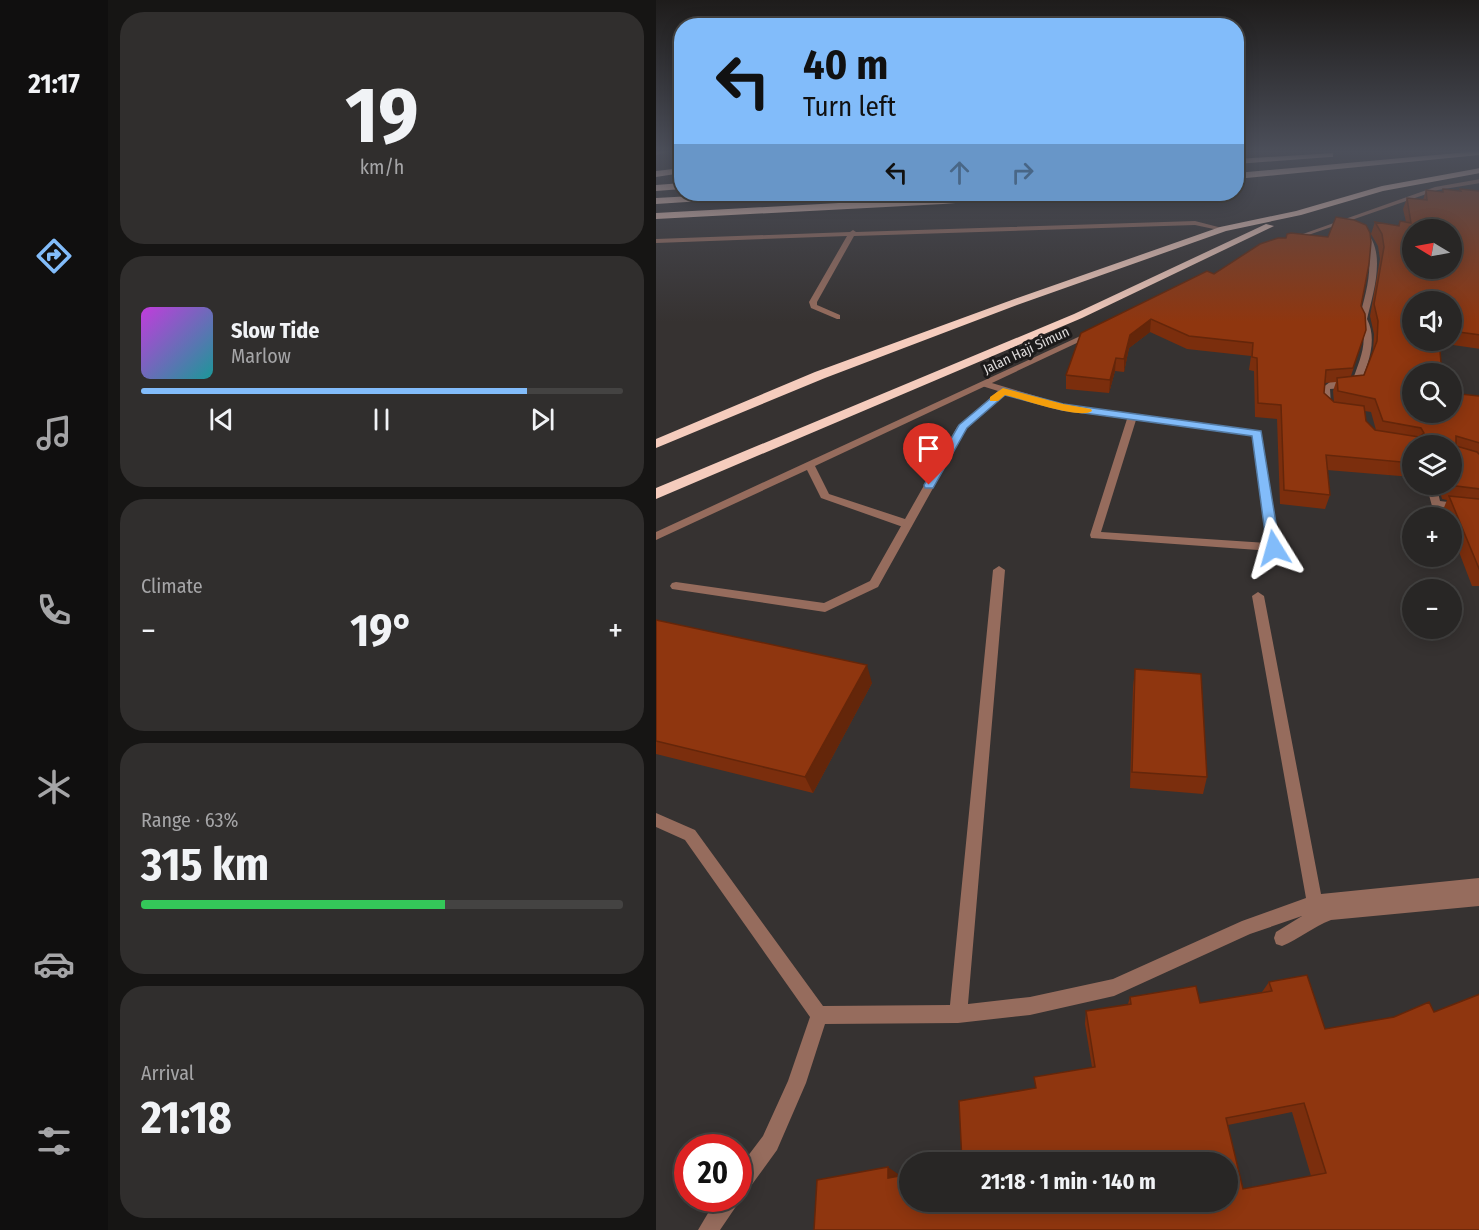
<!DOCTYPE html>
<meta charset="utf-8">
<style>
body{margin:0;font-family:"Fira Sans Condensed",sans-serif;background:#302e2d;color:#f1f3f6;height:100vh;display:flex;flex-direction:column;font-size:22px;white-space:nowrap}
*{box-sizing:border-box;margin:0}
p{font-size:20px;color:#a5a5a7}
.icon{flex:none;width:33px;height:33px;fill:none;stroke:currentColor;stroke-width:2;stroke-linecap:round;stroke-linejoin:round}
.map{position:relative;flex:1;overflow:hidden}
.details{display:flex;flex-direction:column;gap:12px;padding:12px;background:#161514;width:548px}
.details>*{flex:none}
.banner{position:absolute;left:18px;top:18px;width:570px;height:183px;border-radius:24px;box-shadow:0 3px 15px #0003,0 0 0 2px #444342;background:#82bcfa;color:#111;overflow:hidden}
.needle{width:39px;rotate:280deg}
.controls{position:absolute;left:746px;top:219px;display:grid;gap:12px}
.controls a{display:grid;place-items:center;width:60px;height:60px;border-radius:50%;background:#282625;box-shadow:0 3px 15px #0003,0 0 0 2px #444342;font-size:30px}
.speed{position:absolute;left:18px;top:1134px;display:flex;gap:12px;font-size:30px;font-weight:700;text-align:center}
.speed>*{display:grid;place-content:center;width:78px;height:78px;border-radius:50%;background:#282625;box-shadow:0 3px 15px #0003,0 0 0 2px #444342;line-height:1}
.speed .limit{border:9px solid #d22;background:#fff;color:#111}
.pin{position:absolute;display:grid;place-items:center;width:51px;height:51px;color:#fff;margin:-62px -26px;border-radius:50% 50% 50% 0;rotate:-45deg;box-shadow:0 0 6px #0007}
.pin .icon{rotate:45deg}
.me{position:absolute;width:66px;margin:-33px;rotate:352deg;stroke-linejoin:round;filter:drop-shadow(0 0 4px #0008)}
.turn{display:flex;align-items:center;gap:21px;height:126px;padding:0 30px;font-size:27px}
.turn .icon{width:78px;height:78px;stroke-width:2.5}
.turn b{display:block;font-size:42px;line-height:51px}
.lanes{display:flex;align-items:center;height:57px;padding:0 30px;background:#0003;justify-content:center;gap:30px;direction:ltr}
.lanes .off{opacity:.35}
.big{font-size:45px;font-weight:700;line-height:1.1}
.details .tile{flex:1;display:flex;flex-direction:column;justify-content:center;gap:9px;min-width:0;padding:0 21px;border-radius:24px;background:#302e2d}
.details .dial{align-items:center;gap:0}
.dial b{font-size:78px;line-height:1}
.song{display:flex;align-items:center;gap:18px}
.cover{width:72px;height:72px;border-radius:9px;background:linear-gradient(135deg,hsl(290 70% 55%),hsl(180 70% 35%))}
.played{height:6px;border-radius:3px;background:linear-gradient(90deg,#82bcfa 80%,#444342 80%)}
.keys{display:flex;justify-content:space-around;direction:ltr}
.heat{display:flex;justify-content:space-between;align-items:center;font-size:33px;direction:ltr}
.charge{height:9px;border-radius:4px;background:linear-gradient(90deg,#34c759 63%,#444342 0)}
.trip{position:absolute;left:243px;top:1152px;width:339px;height:60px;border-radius:30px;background:#282625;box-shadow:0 3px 15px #0003,0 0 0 2px #444342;font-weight:700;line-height:60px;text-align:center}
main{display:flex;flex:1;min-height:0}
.tabs{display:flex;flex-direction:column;width:108px;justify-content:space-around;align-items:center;background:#100f0f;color:#a5a5a7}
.tabs .icon{width:42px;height:42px}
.tabs .selected{color:#82bcfa}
.tabs b{font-size:27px;color:#f1f3f6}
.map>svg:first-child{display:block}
</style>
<main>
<nav class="tabs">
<b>21:17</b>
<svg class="icon selected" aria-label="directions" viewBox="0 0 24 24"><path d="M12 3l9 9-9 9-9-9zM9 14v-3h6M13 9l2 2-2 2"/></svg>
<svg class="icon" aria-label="music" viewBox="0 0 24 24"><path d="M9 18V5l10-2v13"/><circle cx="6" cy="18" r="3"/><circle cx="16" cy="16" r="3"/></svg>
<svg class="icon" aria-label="phone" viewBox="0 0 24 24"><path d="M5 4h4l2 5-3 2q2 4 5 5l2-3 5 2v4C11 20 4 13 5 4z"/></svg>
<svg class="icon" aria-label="climate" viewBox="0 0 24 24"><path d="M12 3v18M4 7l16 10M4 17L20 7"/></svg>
<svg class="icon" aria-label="car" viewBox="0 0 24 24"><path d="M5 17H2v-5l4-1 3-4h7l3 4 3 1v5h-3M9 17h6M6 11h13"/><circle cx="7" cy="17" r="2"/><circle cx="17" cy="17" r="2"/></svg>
<svg class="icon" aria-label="filters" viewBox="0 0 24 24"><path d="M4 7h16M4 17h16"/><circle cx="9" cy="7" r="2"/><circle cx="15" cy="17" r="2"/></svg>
</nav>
<section class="details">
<div class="tile dial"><b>19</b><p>km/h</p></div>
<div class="tile">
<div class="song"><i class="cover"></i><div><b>Slow Tide</b><p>Marlow</p></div></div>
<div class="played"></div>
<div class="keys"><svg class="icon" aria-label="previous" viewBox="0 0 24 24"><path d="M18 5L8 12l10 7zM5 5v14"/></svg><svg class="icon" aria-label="pause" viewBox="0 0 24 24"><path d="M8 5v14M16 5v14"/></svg><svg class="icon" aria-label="next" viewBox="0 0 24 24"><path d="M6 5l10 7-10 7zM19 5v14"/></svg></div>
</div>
<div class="tile"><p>Climate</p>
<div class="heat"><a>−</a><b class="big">19°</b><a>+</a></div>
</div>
<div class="tile"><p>Range · 63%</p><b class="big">315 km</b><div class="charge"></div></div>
<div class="tile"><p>Arrival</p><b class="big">21:18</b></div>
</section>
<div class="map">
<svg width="824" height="1230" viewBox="0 0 824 1230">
<rect width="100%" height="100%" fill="#363231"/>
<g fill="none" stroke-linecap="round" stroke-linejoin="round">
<path fill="#966c5d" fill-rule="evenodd" d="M6,150H17L0,155V151Z
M539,221L570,229L567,231L539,225L198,236L161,302V305L184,315V319H181L155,308L153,302L191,236L0,243V239L194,232L197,230L200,232Z
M329,381L407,404L604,432L623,547L617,551L435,538L434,535L471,419L406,410L350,393L310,429L222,587L169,612L16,589L14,586L16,583L20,582L168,603L214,581L301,427L342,391L326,386L325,384ZM480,420L597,436L611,543L445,532Z"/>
<path fill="#966c5d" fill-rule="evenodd" d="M824,179V183L782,190L635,241L630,240L779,187Z
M705,228C733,246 717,293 711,319C722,340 712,366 702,387L674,389L675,406L680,410L675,413L666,407V388L674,382H696C703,361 714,341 703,319C711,289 722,256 702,230Z
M433,332L440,334L159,466L173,494L255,521L256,524L255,527H247L165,498L151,470L0,540V532Z
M770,484H780L784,501L824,506V512L776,506Z
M343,566L349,570L312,1004L374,997L457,979L586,921L650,898L596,596L602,592L608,596L665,894L824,878V906L675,920C657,927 643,939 626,946L620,944L618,938L620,932L646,916L594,934L458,996L374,1015L302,1023L169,1024L150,1083L121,1150L89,1194L84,1196L81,1205L64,1230H42L61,1198H82V1169L107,1136L132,1081L154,1017L29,840L0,827V813L39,830L167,1006L294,1005L337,570Z"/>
<path fill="#f5ccbd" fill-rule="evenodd" d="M824,151V155L580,179V173Z
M677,153V157H674L580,164V159Z
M26,168V173L0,177V171Z
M824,168V173L727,191L645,215L570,231L361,305L169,378L0,448V439L159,372L353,301L564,227L640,211L726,186Z
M26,183V189L0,191V185Z
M73,194H111L107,197L0,204V198Z
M346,194H377L373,197L287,204L0,219V213Z
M610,224L618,226L426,318L0,499V488L418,314Z"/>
</g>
<path fill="#7b2e0d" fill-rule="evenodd" d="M787,189L804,191V189L824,191V349L783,343L756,412L824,396V586H816L795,531V518H790L787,510L791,500L786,499L782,484H795V446H756V477L671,470L674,495L669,509L624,504L621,419L599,417L598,371L593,370L595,356L531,349L494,332L473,348L468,372L459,371L453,393L410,389V375L558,274L705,306L710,330L695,376L708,375L717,352L718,334L714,316L724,259L722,246L715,234L719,222L742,226L744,221L750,222L747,209L751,198L767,200L770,190L786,192ZM795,302V340H756ZM680,382L677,391L678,402L668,393L669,383ZM709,411L715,412L720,430L710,421Z
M0,620L216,683L157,793L0,754Z
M479,669L551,777L547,794L474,788L477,687Z
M613,982L669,1029L824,1230H158L242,1174V1176L572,1202L380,1088L436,1067L429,1024L430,1011L472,1004L474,997L544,1003L606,992ZM636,1112L655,1176L587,1189L572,1125Z"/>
<path fill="#64260a" d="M495,319L494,332L473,348L468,372V359L474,335Z
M460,358L459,371L453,393L454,380Z
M211,665L216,683L157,793L149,777Z
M232,1167L242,1174V1184L232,1178Z"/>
<path fill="#8f360f" stroke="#64260a" stroke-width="1.5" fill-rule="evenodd" d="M787,189L805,191L804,189L824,191V335L795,331V302H756V340H783L786,374H756V412H795V393L824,396V443L800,436V446L821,452L824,455V489L792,485L795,484V446H756V463L670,455L674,495L628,490L625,405L602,403L601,358L596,357L597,343L533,336L495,319L474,335L468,359L460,358L454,380L410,375L425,333L551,271L558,274L604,244L622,238H630L631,234L635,233L672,237L680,217L698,220L710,225L714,233L715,242L713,264L705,306L709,314L710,330L697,368L670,370L668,393L678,402L708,406L710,421L719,430L763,437L768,433L765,428L727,421L719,399L682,391L681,378L708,375L721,341L722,321L718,304L728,247L726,234L719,222L743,226L744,221L755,223L751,198L771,200L770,190L787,192ZM756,230H795V268H756Z
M793,496L824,499V571Z
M0,620L211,665L149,777L0,741Z
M479,669L545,674L551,777L476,772Z
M651,975L669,1029L738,1017L773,1002L778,1012L824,994V1230H158L161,1180L232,1167V1178L254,1174V1202H572V1162H306L303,1101L380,1088L378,1077L439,1067L430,1011L475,1004L474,997L540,986L544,1003L616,991L613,982ZM648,1103L670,1173L587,1189L570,1118Z"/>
<linearGradient id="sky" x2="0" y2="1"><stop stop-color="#1e1c1b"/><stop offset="0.47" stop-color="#4c4f5a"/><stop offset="1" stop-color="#4c4f5a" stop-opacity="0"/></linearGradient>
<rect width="824" height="322" fill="url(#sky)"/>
<path fill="#82bcfa" stroke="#547aa2" stroke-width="1.5" d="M347,388L407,404L605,431L624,548L618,552L611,548L596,436L406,410L349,395L311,428L277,488H269L268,485L303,425Z"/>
<path fill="#f59e0b" d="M347,388L407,404L435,409L436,411C424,420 366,399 349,395L342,401H334V397Z"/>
<g text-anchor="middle" stroke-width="6" stroke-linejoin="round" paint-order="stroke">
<g font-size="14" fill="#dddada" stroke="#1c1a1a">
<text transform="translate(370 350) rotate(-25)" y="5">Jalan Haji Simun</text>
</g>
</g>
</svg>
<div class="controls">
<a><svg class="needle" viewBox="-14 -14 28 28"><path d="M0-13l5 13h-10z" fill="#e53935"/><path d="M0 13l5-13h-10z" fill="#a5a5a7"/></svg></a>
<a><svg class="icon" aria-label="sound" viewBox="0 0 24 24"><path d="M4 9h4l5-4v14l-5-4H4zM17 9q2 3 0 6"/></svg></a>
<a><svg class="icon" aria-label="search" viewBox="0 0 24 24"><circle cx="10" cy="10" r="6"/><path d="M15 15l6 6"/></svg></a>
<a><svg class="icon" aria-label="layers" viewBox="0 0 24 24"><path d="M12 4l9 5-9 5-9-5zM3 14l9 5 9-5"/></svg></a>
<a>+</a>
<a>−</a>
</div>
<div class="speed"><div class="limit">20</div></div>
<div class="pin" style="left:273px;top:485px;background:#d93025"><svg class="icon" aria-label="arrive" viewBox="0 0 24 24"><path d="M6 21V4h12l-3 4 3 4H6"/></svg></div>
<svg class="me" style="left:618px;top:548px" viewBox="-20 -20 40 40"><path d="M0-17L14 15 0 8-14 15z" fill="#82bcfa" stroke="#fff" stroke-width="4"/></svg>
<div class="trip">21:18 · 1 min · 140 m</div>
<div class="banner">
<div class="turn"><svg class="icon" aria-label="left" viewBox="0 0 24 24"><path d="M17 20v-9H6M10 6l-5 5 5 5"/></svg><div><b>40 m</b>Turn left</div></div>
<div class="lanes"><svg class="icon" aria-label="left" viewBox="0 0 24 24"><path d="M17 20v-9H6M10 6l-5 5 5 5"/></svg><svg class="icon off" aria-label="ahead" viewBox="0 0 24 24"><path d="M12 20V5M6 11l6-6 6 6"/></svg><svg class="icon off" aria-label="right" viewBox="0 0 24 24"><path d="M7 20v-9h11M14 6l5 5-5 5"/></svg></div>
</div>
</div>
</main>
